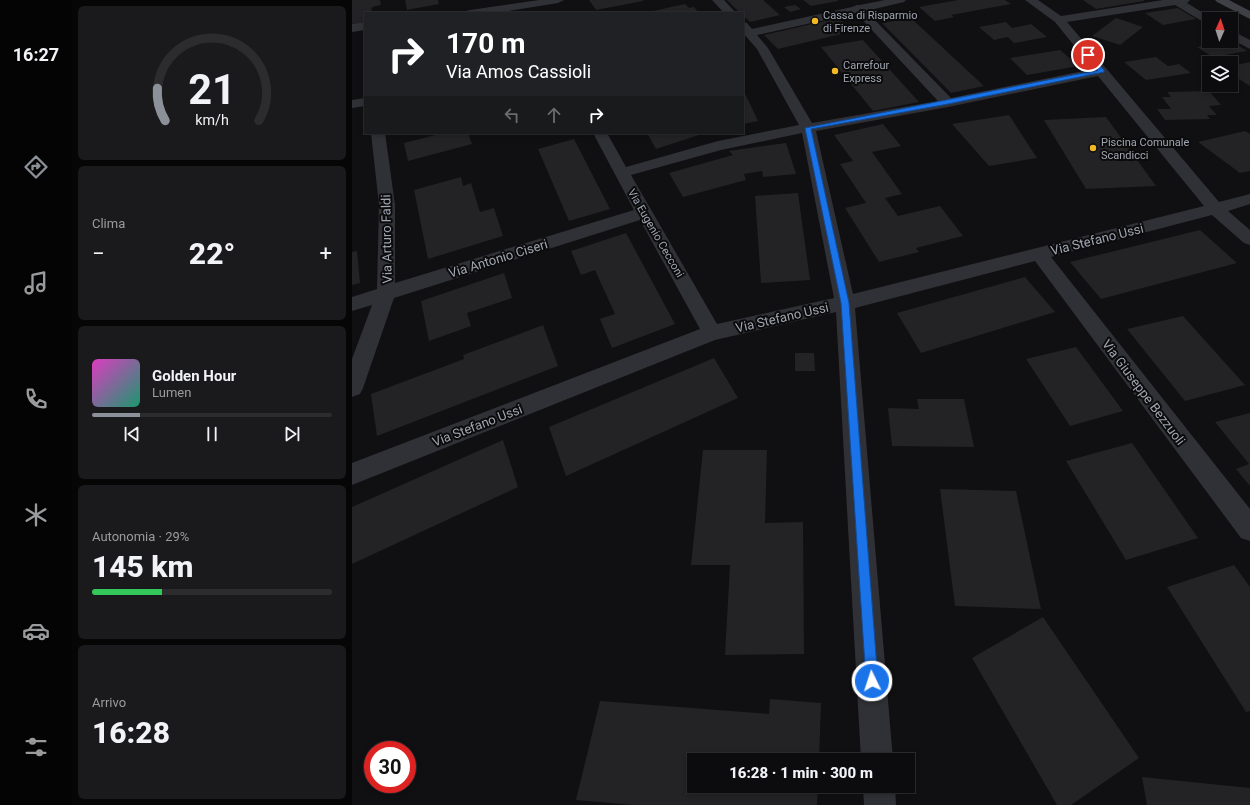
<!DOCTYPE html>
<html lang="it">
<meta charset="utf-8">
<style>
body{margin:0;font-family:Roboto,sans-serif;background:#1a191b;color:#f1f3f6;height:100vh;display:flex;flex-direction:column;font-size:15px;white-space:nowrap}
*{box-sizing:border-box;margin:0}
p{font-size:13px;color:#9a9b9d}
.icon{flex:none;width:22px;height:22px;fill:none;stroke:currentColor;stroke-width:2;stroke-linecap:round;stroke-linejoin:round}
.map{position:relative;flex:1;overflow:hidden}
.side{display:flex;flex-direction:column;gap:6px;padding:6px;background:#070607;width:280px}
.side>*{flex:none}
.guide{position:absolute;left:12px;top:12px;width:380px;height:122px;border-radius:0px;box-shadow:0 2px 6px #0003,0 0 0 1px #2c2b2e;background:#202124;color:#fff;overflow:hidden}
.needle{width:26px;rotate:3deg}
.fabs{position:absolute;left:850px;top:12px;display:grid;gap:8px}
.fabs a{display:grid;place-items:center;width:36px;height:36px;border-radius:0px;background:#0c0b0d;box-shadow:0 2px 6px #0003,0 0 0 1px #2c2b2e;font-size:20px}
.speed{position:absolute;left:12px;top:741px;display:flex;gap:8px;font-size:20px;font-weight:700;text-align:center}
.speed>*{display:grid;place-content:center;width:52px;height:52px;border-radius:50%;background:#0c0b0d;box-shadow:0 2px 6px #0003,0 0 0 1px #2c2b2e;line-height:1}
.speed .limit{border:6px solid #d22;background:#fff;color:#111}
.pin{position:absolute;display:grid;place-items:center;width:34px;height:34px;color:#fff;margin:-17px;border:2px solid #fff;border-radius:50%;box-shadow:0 1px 4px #0007}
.me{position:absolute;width:44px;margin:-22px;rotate:356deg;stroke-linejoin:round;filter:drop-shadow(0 0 3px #0008)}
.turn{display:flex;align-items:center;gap:14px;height:84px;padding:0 16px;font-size:18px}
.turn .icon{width:52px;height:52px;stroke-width:2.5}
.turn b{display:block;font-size:28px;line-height:34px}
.lanes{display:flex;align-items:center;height:38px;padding:0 16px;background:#0003;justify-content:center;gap:20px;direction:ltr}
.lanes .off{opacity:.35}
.big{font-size:30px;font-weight:800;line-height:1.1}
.side .card{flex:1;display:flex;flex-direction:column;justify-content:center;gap:6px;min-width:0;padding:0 14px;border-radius:6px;background:#1a191b}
.side .dial{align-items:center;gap:0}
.dial svg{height:104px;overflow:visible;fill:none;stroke:#2c2b2e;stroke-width:7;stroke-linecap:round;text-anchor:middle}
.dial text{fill:#f1f3f6;stroke:none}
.song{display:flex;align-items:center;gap:12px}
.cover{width:48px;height:48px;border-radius:6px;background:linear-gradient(135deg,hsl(310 70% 55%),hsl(160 70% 35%))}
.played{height:4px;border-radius:2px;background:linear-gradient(90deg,#8c9099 20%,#2c2b2e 20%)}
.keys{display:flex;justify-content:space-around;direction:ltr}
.heat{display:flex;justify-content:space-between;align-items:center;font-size:22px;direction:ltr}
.charge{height:6px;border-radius:3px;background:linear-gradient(90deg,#34c759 29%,#2c2b2e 0)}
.trip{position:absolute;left:335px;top:753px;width:228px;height:40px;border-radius:0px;background:#0c0b0d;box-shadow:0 2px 6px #0003,0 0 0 1px #2c2b2e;font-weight:800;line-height:40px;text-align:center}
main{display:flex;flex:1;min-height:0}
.tab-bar{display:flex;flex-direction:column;width:72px;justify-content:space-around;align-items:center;background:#050405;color:#9a9b9d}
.tab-bar .icon{width:28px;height:28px}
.tab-bar .current{color:#8c9099}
.tab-bar b{font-size:18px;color:#f1f3f6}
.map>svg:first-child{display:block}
</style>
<main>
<nav class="tab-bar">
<b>16:27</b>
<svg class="icon current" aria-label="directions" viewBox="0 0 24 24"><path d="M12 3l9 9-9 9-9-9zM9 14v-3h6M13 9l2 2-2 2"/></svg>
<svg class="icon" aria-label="music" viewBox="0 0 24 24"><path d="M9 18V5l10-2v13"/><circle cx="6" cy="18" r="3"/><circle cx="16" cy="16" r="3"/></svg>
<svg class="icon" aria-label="phone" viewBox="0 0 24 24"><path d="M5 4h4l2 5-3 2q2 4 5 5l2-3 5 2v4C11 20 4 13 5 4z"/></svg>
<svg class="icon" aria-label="climate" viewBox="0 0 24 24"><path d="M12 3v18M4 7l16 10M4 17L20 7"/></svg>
<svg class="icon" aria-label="car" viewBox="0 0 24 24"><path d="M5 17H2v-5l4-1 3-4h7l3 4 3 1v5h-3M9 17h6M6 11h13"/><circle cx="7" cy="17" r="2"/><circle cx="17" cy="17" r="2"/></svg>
<svg class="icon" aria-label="filters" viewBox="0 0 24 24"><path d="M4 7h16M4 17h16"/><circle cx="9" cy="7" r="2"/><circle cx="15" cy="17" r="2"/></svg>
</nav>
<section class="side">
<div class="card dial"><svg viewBox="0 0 100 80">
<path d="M14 69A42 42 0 1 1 86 69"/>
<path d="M14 69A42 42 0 0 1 8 44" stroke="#8c9099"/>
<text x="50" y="56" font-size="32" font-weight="700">21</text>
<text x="50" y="72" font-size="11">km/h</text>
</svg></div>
<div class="card"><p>Clima</p>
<div class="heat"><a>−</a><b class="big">22°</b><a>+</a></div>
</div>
<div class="card">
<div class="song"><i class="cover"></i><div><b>Golden Hour</b><p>Lumen</p></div></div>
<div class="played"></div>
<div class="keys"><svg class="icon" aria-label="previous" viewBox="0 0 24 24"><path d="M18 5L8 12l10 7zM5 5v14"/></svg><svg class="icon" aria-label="pause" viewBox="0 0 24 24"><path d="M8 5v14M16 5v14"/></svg><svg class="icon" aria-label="next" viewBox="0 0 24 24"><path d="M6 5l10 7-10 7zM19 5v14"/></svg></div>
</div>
<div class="card"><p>Autonomia · 29%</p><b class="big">145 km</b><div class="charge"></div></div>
<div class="card"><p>Arrivo</p><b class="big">16:28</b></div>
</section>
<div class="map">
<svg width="898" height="805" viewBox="0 0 898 805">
<rect width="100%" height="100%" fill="#100f11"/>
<path fill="#232225" d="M0,0H28L29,5L20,7L19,13H13V22L0,24Z
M53,0H86L87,4L55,10Z
M237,0H291V1L244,10Z
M375,0H411L428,15L398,22L391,16V13H388Z
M451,0H486V1L459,6Z
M606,0H653L659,4L599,15L602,17L583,21L567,7Z
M731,0H792V1L744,9Z
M333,4L337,8L342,7L347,13H292Z
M443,5L449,9L438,12L432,7Z
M826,8L844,19L811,25L793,13Z
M486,18L502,31L426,49L412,35Z
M559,18L632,86L599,93L530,23Z
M764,18L791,27L768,45L740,36Z
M654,22L660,28L679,24L695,37L662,43L656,37L642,40L627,27Z
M511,40L567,102L521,111L469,47Z
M879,41L895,51L861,57L845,47Z
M708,50L727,66L675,75L658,58Z
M804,57L816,66L827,64L839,73L794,80L772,62Z
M898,62V86L879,74V66Z
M391,89L406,121L391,124Z
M857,91L869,105L857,106L865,115H855L858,119L813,120L805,109H819L810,97H819L815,92Z
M657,115L685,158L637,166L600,124Z
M754,117L804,186L734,189L692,120Z
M531,124L549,146L520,152L550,194L533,198L546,216L588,206L611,236L564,248L567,252L527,262L493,208L514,203L488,164L501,161L482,135Z
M893,131L898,134V171L888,173L846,142Z
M91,133H116L120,144L56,161L52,143Z
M295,133H353L304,149Z
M222,139L258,209L217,221L186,149Z
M434,143L444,174L411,177L410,171L392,174L394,180L331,197L317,173L381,155L377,151Z
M109,177L111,186L119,183L128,212L142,208L151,236L76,259L62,190Z
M446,193L458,280L409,283L403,196Z
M848,230L885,263L749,299L718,262Z
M274,233L323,324L260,348L248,319L263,314L243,270L229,275L219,251Z
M5,251L8,283L0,285V252Z
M152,273L160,298L115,313L119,326L77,341L69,301Z
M673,277L703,312L569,353L545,313Z
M831,316L893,385L833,401L775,329Z
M191,325L206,366L25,436L19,394L112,359L111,355Z
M724,347L771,411L718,426L674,359Z
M443,353H462L463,371H443Z
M362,358L386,398L214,476L197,427Z
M565,399H612L622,447L540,446L536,408L567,409Z
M898,413V486L884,469L897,464L863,422Z
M151,440L166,487L0,564V507Z
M780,443L846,538L774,560L714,461Z
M351,450H415L413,523L451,522L452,654L373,655L378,565H339Z
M588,489L664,491L689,609L603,606Z
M882,565L898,587V711L894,712L815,587Z
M691,617L787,758L719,805H705L620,658Z
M418,699L469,703L467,760H342V786H466L465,805H282L224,800L248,701L417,714Z
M790,777L898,788V805H795Z"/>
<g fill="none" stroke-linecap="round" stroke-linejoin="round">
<path fill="#303136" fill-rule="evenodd" d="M187,0H212L206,3L144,13H112L114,11L118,10Z
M360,0H372L384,13H372Z
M533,0H554L552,2L514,11L599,98L741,69L703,22L673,0H686L709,16L811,0H838L835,3L861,19H857V24L853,23L823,5L715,22L867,202L898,194V204L876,211L898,230V245L892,243L860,215L699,257L898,509V541L889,538L683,261L503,308L541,760H509L484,312L363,340L0,485V463L348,329L288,220L42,298L11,388L8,394L0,397V359L20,305L0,311V297L25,289L27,205L19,133H33L43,205V283L282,210L241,133H255L274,167L366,141L447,125L405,49L391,33V22L395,23L400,29L500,7L505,5H508ZM504,13L586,101L460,123L416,48L405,35ZM746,76L852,206L501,294L464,131L596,107ZM450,133L482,298L365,324L279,175L369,150Z
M13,22V30L0,32V24Z
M879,30L898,40V49L879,39Z
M13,98V106L0,108V100Z
M511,786H543L544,805H512Z"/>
<path fill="#3e4046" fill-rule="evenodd" d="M863,0H877L898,11V19L865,2Z"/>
</g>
<path fill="#1a73e8" stroke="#114b97" d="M735,54H738L752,70V72L596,104L459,129L497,303L526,681L524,686L520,687L515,686L514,681L489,303L453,128L746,70L735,56Z"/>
<g fill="#f3b826" stroke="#0b0b0c" stroke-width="1.5">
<circle cx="463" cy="21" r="4"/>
<circle cx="483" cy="71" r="4"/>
<circle cx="741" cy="148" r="4"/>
</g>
<g text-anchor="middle" stroke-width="4" stroke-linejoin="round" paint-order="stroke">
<g font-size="11" fill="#a0a5b2" stroke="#0b0b0c" text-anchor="start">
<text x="471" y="19">Cassa di Risparmio<tspan x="471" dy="13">di Firenze</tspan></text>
<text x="491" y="69">Carrefour<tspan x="491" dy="13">Express</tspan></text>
<text x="749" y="146">Piscina Comunale<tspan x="749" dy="13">Scandicci</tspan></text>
</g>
<g font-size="11" fill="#a0a5b2" stroke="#0b0b0c">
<text transform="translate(304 233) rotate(60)" y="4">Via Eugenio Cecconi</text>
</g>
<g font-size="13" fill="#a0a5b2" stroke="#0b0b0c">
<text transform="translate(34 239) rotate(-91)" y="5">Via Arturo Faldi</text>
<text transform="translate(745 239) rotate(-14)" y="5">Via Stefano Ussi</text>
<text transform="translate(146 258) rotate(-17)" y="5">Via Antonio Ciseri</text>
<text transform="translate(430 317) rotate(-13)" y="5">Via Stefano Ussi</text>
<text transform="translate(792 392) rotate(53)" y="5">Via Giuseppe Bezzuoli</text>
<text transform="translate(125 425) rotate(-21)" y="5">Via Stefano Ussi</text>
</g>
</g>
</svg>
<div class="fabs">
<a><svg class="needle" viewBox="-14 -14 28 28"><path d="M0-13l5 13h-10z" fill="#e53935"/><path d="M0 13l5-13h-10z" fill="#9a9b9d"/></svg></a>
<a><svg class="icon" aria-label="layers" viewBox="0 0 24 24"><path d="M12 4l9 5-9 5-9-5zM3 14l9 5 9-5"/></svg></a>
</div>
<div class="speed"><div class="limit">30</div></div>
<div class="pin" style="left:736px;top:55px;background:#d93025"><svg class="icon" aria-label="arrive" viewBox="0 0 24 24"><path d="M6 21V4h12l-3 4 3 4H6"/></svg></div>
<svg class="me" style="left:520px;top:681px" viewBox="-20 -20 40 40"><circle r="17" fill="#1a73e8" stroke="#fff" stroke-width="3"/><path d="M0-11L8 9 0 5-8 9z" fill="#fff"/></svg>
<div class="trip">16:28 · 1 min · 300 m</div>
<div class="guide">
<div class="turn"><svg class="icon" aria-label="right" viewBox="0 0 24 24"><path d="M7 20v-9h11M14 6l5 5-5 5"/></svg><div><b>170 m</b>Via Amos Cassioli</div></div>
<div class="lanes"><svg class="icon off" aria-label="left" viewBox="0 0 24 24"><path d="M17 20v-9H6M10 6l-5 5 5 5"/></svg><svg class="icon off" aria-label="ahead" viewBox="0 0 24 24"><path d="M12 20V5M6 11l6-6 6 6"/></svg><svg class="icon" aria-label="right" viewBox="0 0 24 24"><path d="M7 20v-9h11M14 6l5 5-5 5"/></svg></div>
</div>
</div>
</main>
